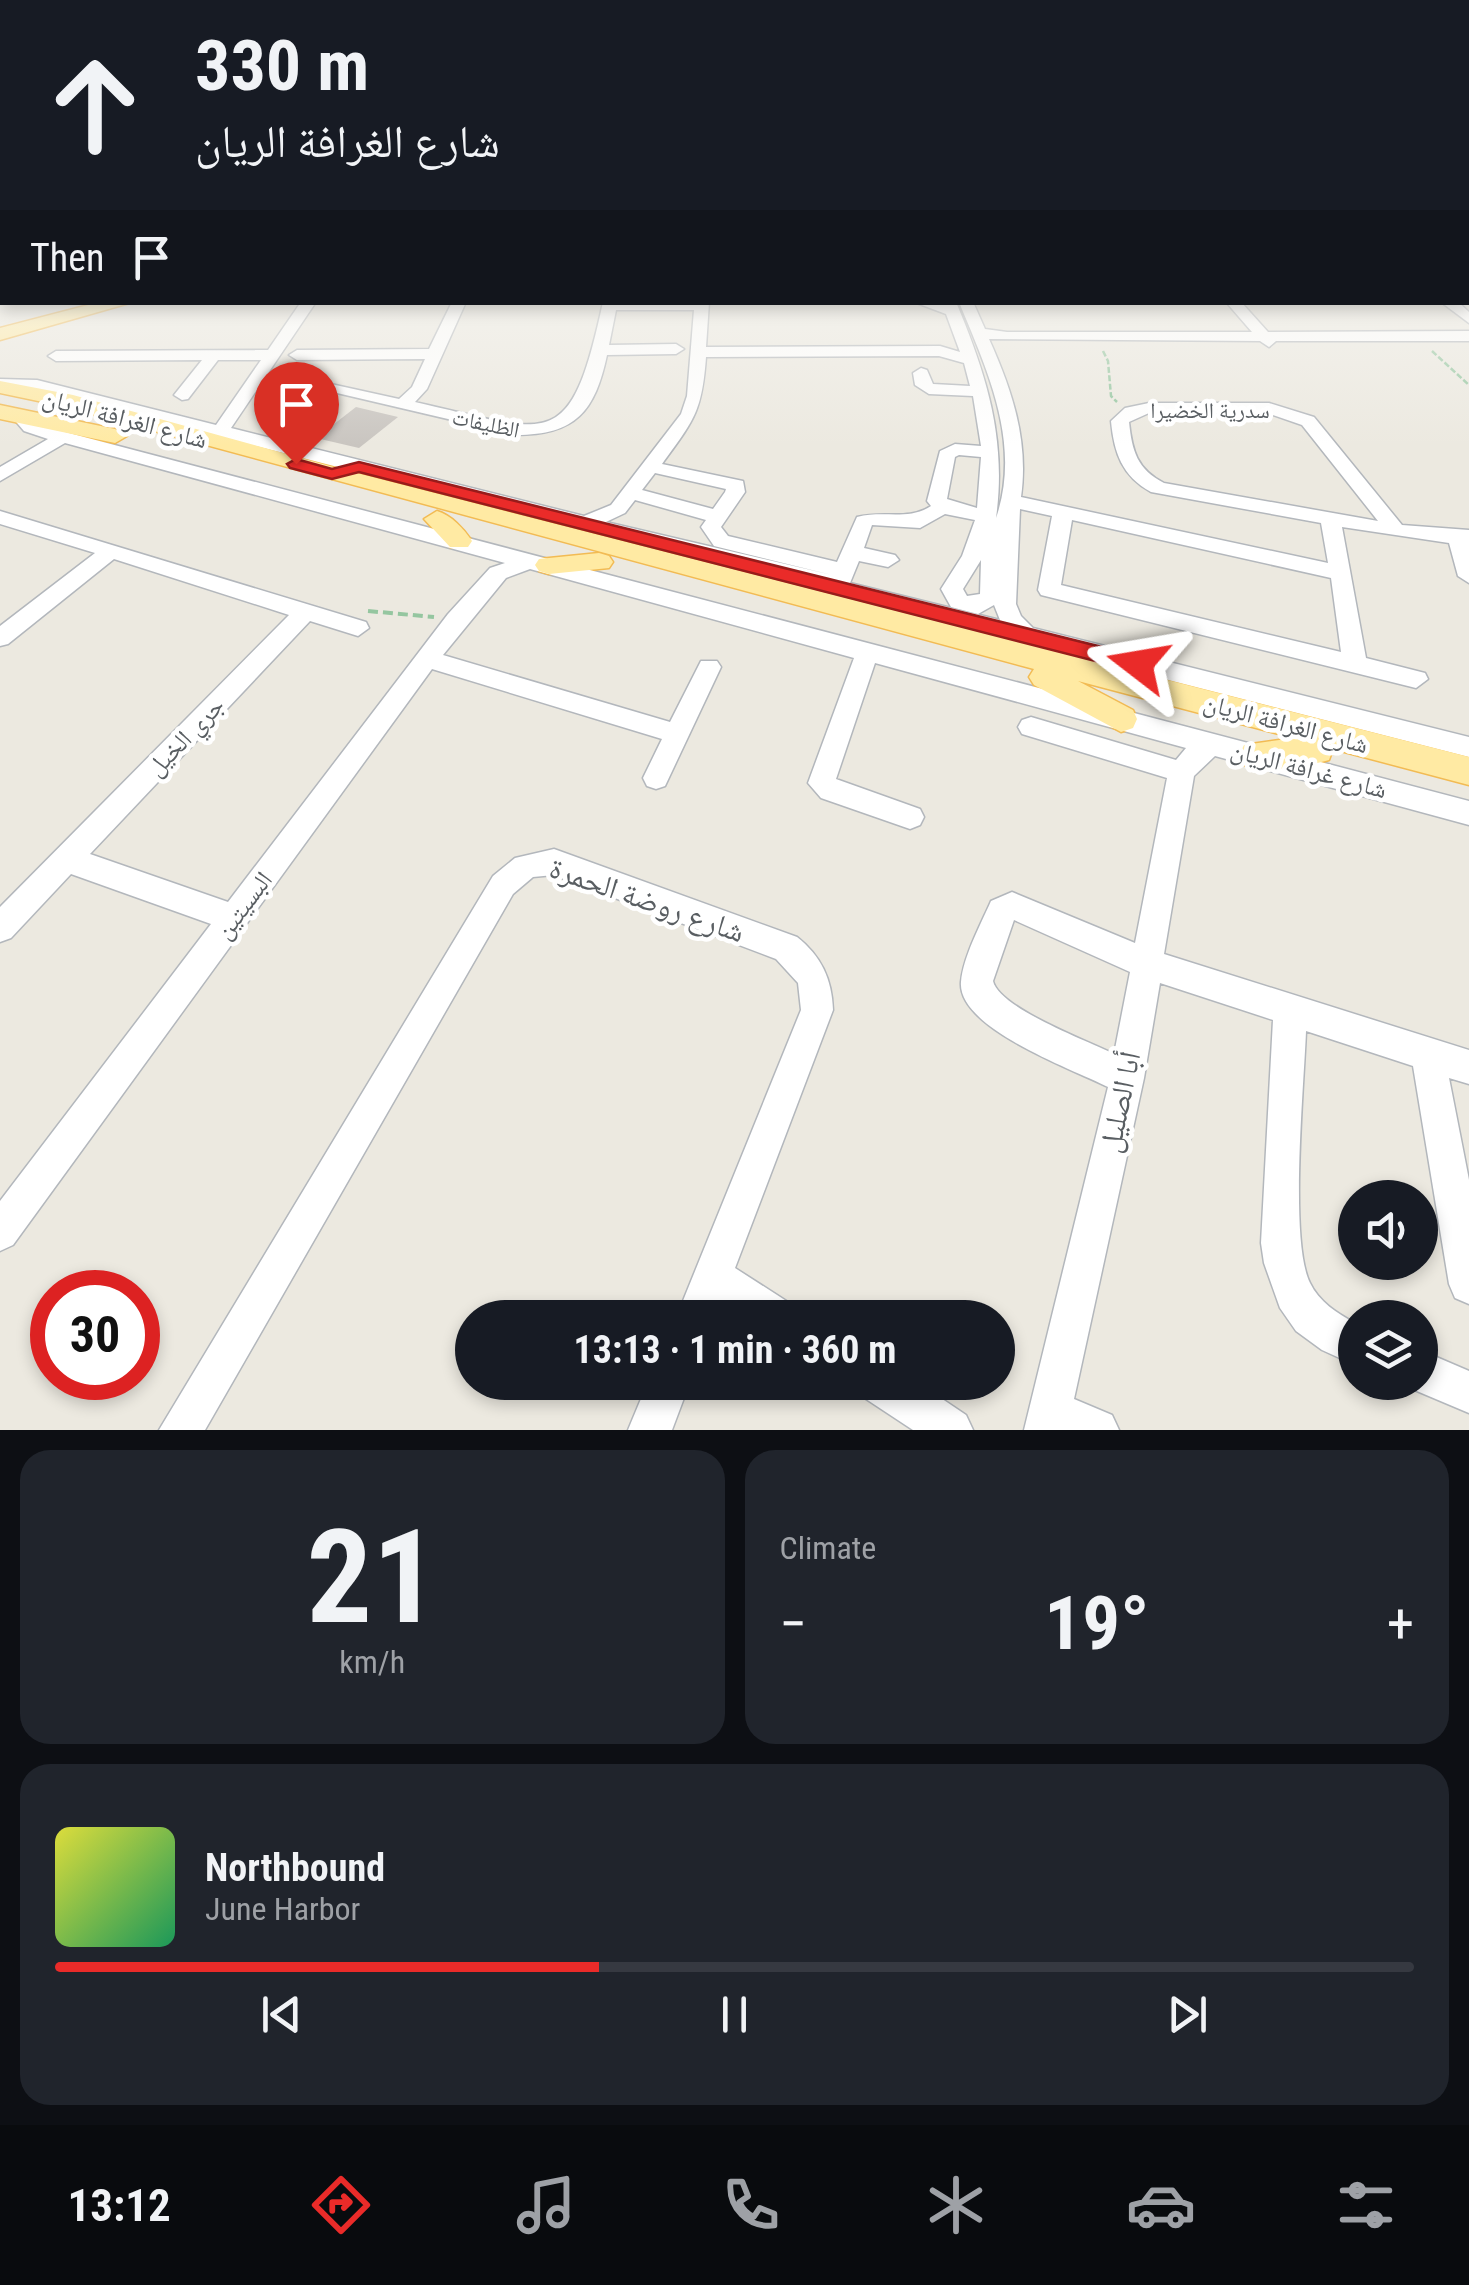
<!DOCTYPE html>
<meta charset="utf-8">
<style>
body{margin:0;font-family:"Roboto Condensed","Noto Naskh Arabic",sans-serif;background:#20242c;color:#f1f3f6;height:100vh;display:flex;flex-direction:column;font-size:38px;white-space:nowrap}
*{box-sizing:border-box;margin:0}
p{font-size:32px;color:#9ea1a6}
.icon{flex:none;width:55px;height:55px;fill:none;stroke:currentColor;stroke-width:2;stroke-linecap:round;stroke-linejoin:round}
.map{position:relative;height:1430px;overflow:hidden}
.drawer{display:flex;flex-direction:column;gap:20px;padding:20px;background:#0d0f14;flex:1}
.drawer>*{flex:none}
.guide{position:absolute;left:0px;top:0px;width:1470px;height:305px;box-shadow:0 5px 15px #0003;background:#171b24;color:#f1f3f6;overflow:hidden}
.tools{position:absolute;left:1338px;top:1180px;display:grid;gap:20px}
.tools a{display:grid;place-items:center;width:100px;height:100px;border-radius:50%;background:#171b24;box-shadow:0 5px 15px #0003;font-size:50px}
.speed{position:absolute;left:30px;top:1270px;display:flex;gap:20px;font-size:50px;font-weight:700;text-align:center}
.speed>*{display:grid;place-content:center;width:130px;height:130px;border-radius:50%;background:#171b24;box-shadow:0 5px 15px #0003;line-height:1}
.speed .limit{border:15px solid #d22;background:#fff;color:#111}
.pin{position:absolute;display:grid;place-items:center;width:85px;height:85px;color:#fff;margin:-102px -42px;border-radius:50% 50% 50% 0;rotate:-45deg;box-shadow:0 0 10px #0007}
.pin .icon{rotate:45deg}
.me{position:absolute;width:110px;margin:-55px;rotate:284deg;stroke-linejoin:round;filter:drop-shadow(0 0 8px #0008)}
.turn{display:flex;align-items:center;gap:35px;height:210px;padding:0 30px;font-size:45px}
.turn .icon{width:130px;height:130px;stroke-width:2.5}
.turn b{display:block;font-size:70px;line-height:85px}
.then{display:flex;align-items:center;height:95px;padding:0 30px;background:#0003;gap:20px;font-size:38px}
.big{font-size:75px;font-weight:700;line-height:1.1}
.drawer .card{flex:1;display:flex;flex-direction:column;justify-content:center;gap:15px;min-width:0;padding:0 35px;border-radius:30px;background:#20242c}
.drawer .dial{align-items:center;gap:0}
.dial b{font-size:130px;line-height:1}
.song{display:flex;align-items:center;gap:30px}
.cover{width:120px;height:120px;border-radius:15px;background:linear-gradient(135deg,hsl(60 70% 55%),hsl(150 70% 35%))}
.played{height:10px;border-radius:5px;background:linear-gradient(90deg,#ea2b29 40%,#363941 40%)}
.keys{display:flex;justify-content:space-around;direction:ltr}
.heat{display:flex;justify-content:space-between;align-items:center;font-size:55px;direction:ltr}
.drawer .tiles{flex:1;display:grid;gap:20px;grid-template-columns:1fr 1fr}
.card:last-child{grid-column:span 2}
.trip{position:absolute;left:455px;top:1300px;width:560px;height:100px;border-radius:50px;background:#171b24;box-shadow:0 5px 15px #0003;font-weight:700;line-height:100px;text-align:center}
.dock{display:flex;height:160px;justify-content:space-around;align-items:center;background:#090b0e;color:#9ea1a6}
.dock .icon{width:70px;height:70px}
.dock .selected{color:#ea2b29}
.dock b{font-size:45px;color:#f1f3f6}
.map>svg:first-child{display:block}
</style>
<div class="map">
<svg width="1469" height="1430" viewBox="0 0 1469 1430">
<rect width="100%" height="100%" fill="#ece9e0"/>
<path fill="#c9c5c0" d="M356,407L398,417L359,448L316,438Z"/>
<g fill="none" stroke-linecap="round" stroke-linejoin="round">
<defs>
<path id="minor" d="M1468,249H1469V257H1468Z
M301,302H316L231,428L584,516L611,505L681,414L687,396L694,310H616L609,345L676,344L684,349L676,354L607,355C595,411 576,435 516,435L273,378L281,373L399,399L412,387L425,359L297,360L289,355L297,350L429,349L452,302H466L427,389L415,402C552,433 570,455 603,302H709L706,347L940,346L960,352L946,314L914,302H956C986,374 1007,438 996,518C1022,443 987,370 959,302H973L985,329L1007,332H1252L1226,302H1241L1268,332L1469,331V341H1276L1269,347L1260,341L989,339C1012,390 1029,441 1021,497L1328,563L1321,523L1151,492C1122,476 1114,453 1111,421L1125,408L1149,403H1269L1314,417L1402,525L1469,530V583L1458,576L1449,543L1342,527L1366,658L1425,673L1428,679L1416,688L1041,595L1038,590L1052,516L1020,509L1016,604L1021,616L1033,628L1469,737V757L37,390L0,389V379L37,380L216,425L261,360H218L188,399L182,400L174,395L202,360L56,361L48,356L56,351L268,350ZM939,356L964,363L970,386L933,384L927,370L921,368L913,373L915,385L929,394L973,396L981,446L955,444L940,451L927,501L931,506C908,521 884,510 857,517L837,562L728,536L721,527L745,492L743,481L662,464C694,420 702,412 706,357ZM1149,413H1267L1302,425L1378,521L1164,483C1137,469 1132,451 1129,422ZM959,455L981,457L977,508L947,499L955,457ZM655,473L726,489L725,492L713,509L642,490ZM635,500L706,520L701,527L714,546L832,575L606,522L625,513ZM945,514L975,520L962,556L941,589L951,607L978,614L994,605L1000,620L850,583L859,561L888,567L899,560L895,555L864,548L872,525L920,528ZM1072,520L1331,578L1341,652L1061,585ZM981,560L980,594L967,596L963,589Z
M1441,302H1458L1469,312V323Z
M20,411L50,428L1469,801V825L1215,756L1194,776L1164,954L1469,1050V1084L1449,1078L1469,1180V1304L1455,1298L1449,1284L1413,1066L1306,1031C1304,1085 1289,1241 1310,1283C1319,1302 1337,1313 1355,1323V1365L1322,1350L1296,1331L1280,1308L1264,1263L1261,1243L1273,1020L1160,983L1144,1078L1074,1399L1112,1415L1119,1430H1024L1108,1087C1072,1069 957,1028 961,982C963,957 981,924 991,901L1012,892L1135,943L1167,778L1022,734L1018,727L1022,720L1031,717L1176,760L1186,748L875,663L836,779L920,809L924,817L920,825L910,829L821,798L808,783L854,658L530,569L506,578L443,655L670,722L701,661H717L721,667L665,786L656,789L647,786L643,778L662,739L432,669L13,1245L0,1251V1201L211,924L71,874L11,938L0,942V907L289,615L114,559L8,644L0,646V626L95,553L0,524V511L366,622L369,628L358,636L310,621L90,854L228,902L448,614L490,568L505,563L65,443L0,481V467L48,439L24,431L11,416ZM1014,920L1130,972L1114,1054C1088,1041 999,1008 993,981Z
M554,849L797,937C821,956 832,979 833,1010L735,1268L791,1304L797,1318H741L721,1305L716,1318H676L801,1010L798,983L776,959L554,875L533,877L513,894L205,1430H159L493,876L515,858Z
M1420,1350L1469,1371V1413L1405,1386L1404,1382H1420Z
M648,1382H690L672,1430H628Z
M857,1382H917L966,1415L973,1430H913L863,1397Z"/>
<path id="major" d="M100,302H133L0,340V328Z
M0,381L73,395L341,469L1469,757V785L1333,749L1329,760C1305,767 1268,773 1244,765L1239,755L1244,745L1294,738L1078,681L1133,710L1137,719L1133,728L1121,732L1034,685L1029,677L1034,669L62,406L0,393Z
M0,405L115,429L127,436L115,443L0,419Z
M437,511C451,515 464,529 472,541L468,547H450L424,519Z
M599,553L609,556L613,562L609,568L549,574L539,571L535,565L539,559Z"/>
</defs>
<use href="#minor" stroke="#b3b7bc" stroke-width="3"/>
<use href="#major" stroke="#f2bb54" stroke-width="3"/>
<path stroke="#95c6a0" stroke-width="2.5" stroke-dasharray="6 2.5" stroke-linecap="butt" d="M1103,351L1108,361L1111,396L1117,402
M1432,351L1469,385"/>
<path stroke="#95c6a0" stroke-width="4" stroke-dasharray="10 5" stroke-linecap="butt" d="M368,611L434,617"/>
<use href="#minor" fill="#fff" fill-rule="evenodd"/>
<use href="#major" fill="#ffeaa3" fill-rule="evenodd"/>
</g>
<linearGradient id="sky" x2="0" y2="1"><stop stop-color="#8ac4f1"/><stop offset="0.55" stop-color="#f6f5f1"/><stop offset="1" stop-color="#f6f5f1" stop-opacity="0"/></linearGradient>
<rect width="1469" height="446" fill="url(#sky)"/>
<path fill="#ea2b29" stroke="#981c1b" stroke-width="2.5" d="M296,459L332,469L359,462L1138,656L1149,664L1138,672L359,472L332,479L290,468L287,464Z"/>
<g text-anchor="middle" stroke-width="9" stroke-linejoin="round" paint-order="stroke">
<g font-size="22" fill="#595e62" stroke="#fff">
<text x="1210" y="418">سدرية الخضيرا</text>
<text transform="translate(486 423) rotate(12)" y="8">الظليفات</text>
</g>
<g font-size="25" fill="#595e62" stroke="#fff">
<text transform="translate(125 418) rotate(15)" y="9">شارع الغرافة الريان</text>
<text transform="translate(1286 723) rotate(15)" y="9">شارع الغرافة الريان</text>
<text transform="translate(185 736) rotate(-46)" y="9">جري الخيل</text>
<text transform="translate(1309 769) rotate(15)" y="9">شارع غرافة الريان</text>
<text transform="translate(243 905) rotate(-53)" y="9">البسيتين</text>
</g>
<g font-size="30" fill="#595e62" stroke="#fff">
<text transform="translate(647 900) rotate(19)" y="10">شارع روضة الحمرة</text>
<text transform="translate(1120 1102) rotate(-78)" y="10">أبا الصليل</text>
</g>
</g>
</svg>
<div class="tools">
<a><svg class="icon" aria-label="sound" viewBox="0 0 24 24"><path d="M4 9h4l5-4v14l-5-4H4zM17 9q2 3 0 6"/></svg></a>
<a><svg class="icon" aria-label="layers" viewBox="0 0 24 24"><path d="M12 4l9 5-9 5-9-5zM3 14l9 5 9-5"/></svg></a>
</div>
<div class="speed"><div class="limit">30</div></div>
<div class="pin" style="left:296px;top:464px;background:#d93025"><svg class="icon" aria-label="arrive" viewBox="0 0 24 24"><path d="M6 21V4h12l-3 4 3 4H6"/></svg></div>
<svg class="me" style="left:1138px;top:664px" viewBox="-20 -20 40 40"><path d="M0-17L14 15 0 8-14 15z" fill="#ea2b29" stroke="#fff" stroke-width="4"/></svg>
<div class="trip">13:13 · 1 min · 360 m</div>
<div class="guide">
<div class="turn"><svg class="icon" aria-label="ahead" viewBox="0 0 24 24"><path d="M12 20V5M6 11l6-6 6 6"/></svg><div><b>330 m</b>شارع الغرافة الريان</div></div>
<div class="then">Then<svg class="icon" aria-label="arrive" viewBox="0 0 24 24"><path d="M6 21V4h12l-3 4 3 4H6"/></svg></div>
</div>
</div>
<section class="drawer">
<div class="tiles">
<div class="card dial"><b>21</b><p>km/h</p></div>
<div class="card"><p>Climate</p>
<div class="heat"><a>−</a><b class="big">19°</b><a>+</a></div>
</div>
<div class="card">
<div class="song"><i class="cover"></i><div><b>Northbound</b><p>June Harbor</p></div></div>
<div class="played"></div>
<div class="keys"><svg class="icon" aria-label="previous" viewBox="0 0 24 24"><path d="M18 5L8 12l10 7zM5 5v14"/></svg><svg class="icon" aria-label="pause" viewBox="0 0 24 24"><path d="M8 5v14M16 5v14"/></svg><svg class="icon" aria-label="next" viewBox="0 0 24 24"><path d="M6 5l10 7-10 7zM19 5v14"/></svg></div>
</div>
</div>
</section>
<nav class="dock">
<b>13:12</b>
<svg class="icon selected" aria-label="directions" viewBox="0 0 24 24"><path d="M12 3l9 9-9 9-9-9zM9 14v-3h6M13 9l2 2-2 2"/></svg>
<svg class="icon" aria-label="music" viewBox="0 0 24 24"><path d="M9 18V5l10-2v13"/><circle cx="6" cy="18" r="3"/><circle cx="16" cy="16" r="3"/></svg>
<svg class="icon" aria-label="phone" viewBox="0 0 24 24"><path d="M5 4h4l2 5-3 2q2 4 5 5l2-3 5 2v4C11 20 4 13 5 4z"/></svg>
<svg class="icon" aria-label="climate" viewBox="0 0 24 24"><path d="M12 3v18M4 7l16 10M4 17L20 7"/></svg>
<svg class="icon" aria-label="car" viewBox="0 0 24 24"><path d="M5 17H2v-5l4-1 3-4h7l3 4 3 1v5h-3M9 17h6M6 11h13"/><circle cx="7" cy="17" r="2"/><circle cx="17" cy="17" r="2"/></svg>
<svg class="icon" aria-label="filters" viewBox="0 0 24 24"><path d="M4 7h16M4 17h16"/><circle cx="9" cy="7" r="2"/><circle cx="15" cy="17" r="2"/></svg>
</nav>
